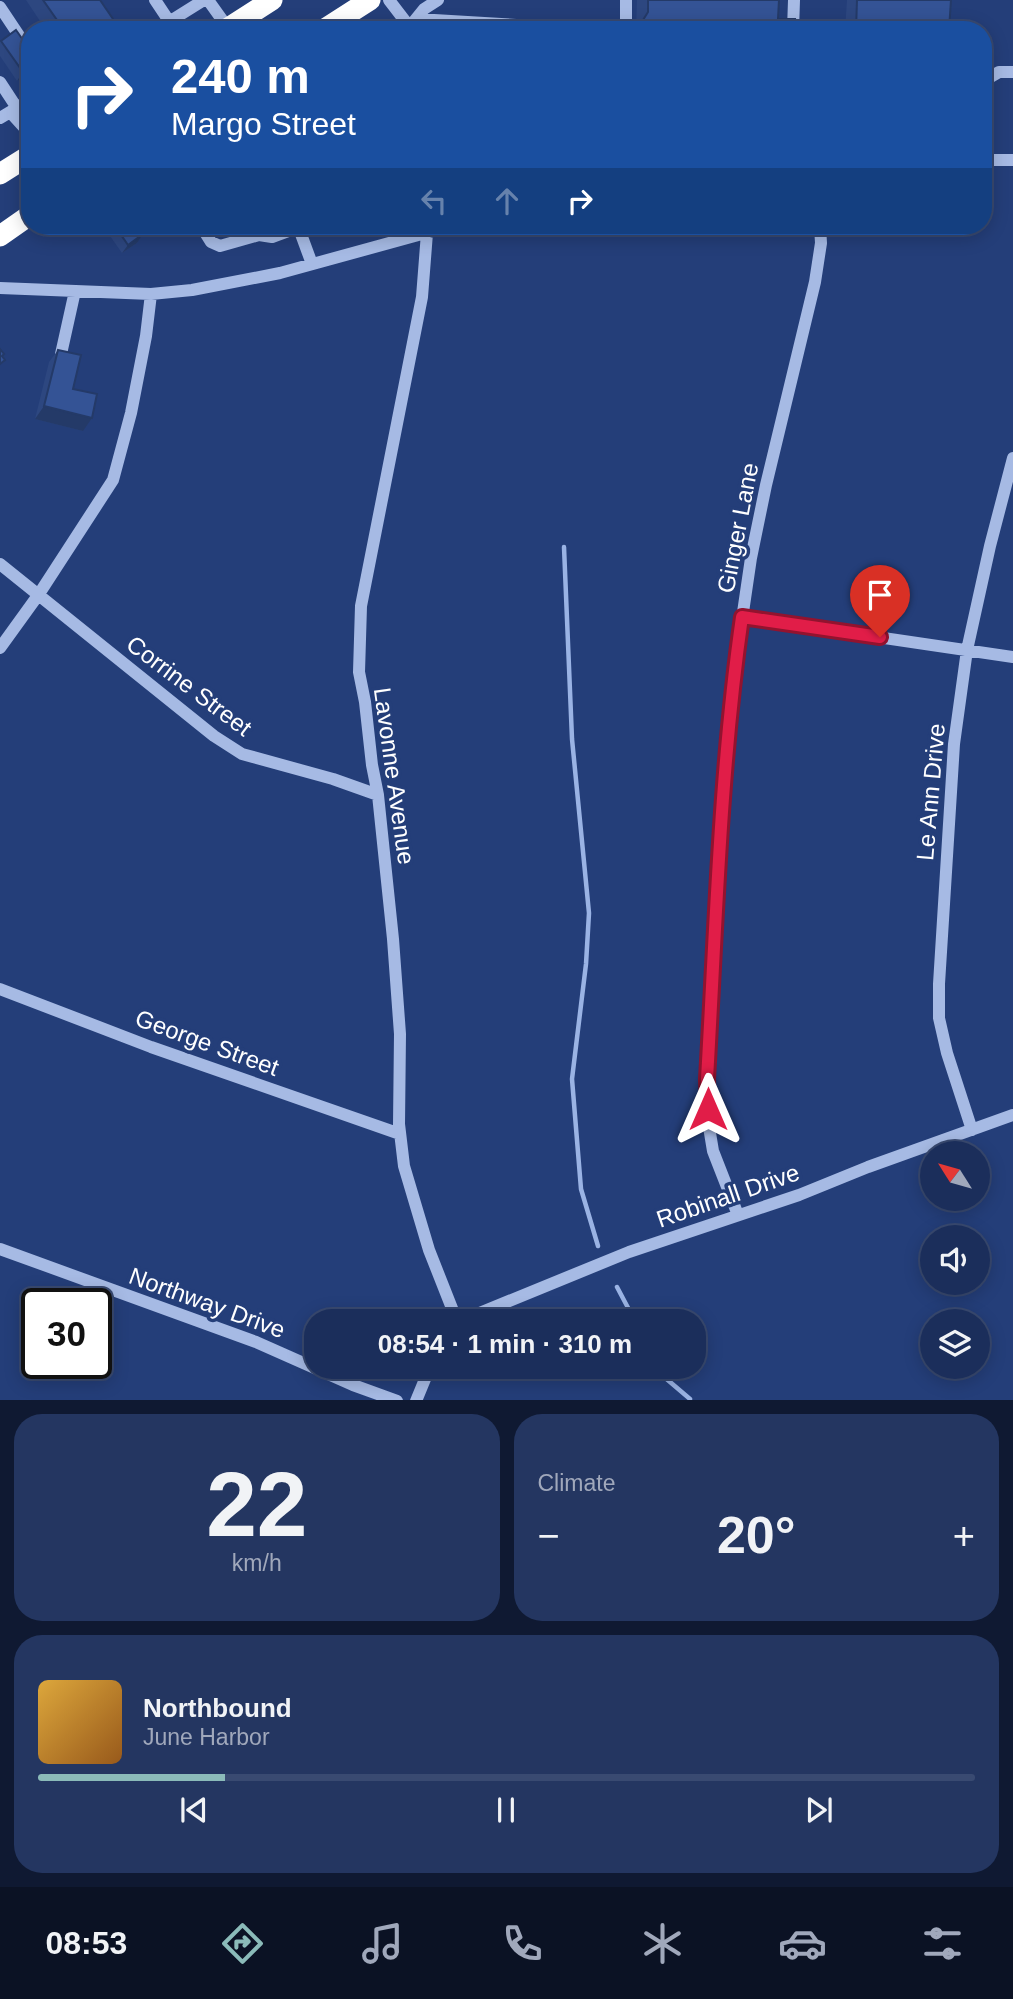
<!DOCTYPE html>
<meta charset="utf-8">
<style>
body{margin:0;font-family:Arial,sans-serif;background:#243661;color:#f1f3f6;height:100vh;display:flex;flex-direction:column;font-size:26px;white-space:nowrap}
*{box-sizing:border-box;margin:0}
p{font-size:23px;color:#a0a8bb}
.icon{flex:none;width:38px;height:38px;fill:none;stroke:currentColor;stroke-width:2;stroke-linecap:round;stroke-linejoin:round}
.map{position:relative;height:1400px;overflow:hidden}
.side{display:flex;flex-direction:column;gap:14px;padding:14px;background:#0f1932;flex:1}
.side>*{flex:none}
.guide{position:absolute;left:21px;top:21px;width:971px;height:214px;border-radius:28px;box-shadow:0 4px 18px #0003,0 0 0 2px #394a71;background:#1a4fa0;color:#fff;overflow:hidden}
.needle{width:46px;rotate:307deg}
.fabs{position:absolute;left:920px;top:1141px;display:grid;gap:14px}
.fabs a{display:grid;place-items:center;width:70px;height:70px;border-radius:50%;background:#1b2e5b;box-shadow:0 4px 18px #0003,0 0 0 2px #394a71;font-size:35px}
.speed{position:absolute;left:21px;top:1288px;display:flex;gap:14px;font-size:35px;font-weight:700;text-align:center}
.speed>*{display:grid;place-content:center;width:91px;height:91px;border-radius:50%;background:#1b2e5b;box-shadow:0 4px 18px #0003,0 0 0 2px #394a71;line-height:1}
.speed .limit{border:4px solid #111;border-radius:10px;background:#fff;color:#111}
.pin{position:absolute;display:grid;place-items:center;width:60px;height:60px;color:#fff;margin:-72px -30px;border-radius:50% 50% 50% 0;rotate:-45deg;box-shadow:0 0 7px #0007}
.pin .icon{rotate:45deg}
.me{position:absolute;width:77px;margin:-38px;rotate:0deg;stroke-linejoin:round;filter:drop-shadow(0 0 5px #0008)}
.turn{display:flex;align-items:center;gap:24px;height:147px;padding:0 35px;font-size:32px}
.turn .icon{width:91px;height:91px;stroke-width:2.5}
.turn b{display:block;font-size:49px;line-height:60px}
.lanes{display:flex;align-items:center;height:66px;padding:0 35px;background:#0003;justify-content:center;gap:35px;direction:ltr}
.lanes .off{opacity:.35}
.big{font-size:52px;font-weight:600;line-height:1.1}
.side .tile{flex:1;display:flex;flex-direction:column;justify-content:center;gap:10px;min-width:0;padding:0 24px;border-radius:28px;background:#243661}
.side .dial{align-items:center;gap:0}
.dial b{font-size:91px;line-height:1}
.song{display:flex;align-items:center;gap:21px}
.cover{width:84px;height:84px;border-radius:10px;background:linear-gradient(135deg,hsl(40 70% 55%),hsl(30 70% 35%))}
.played{height:7px;border-radius:4px;background:linear-gradient(90deg,#8bbbb9 20%,#394a71 20%)}
.keys{display:flex;justify-content:space-around;direction:ltr}
.heat{display:flex;justify-content:space-between;align-items:center;font-size:38px;direction:ltr}
.side .tiles{flex:1;display:grid;gap:14px;grid-template-columns:1fr 1fr}
.tile:last-child{grid-column:span 2}
.trip{position:absolute;left:304px;top:1309px;width:402px;height:70px;border-radius:28px;background:#1b2e5b;box-shadow:0 4px 18px #0003,0 0 0 2px #394a71;font-weight:600;line-height:70px;text-align:center}
.tab-bar{display:flex;height:112px;justify-content:space-around;align-items:center;background:#0b1224;color:#a0a8bb}
.tab-bar .icon{width:49px;height:49px}
.tab-bar .on{color:#8bbbb9}
.tab-bar b{font-size:32px;color:#f1f3f6}
.map>svg:first-child{display:block}
</style>
<div class="map">
<svg width="1013" height="1401" viewBox="0 0 1013 1401">
<rect width="100%" height="100%" fill="#243e79"/>
<g fill="none" stroke-linecap="round" stroke-linejoin="round">
<path stroke="#9ab3e4" stroke-width="4.5" d="M564,547L572,739L589,913L586,964L572,1079L581,1189L598,1246
M617,1287L635,1321
M658,1367L663,1376L690,1399"/>
<path stroke="#a6bae4" stroke-width="12" d="M155,0L169,21
M208,0L228,28
M389,0L412,30
M0,7L30,52
M417,19L599,30
M156,30L204,0
M407,30L424,9L438,0
M626,30V0
M793,30L794,0
M984,79H987V160
M987,79L999,72H1013
M0,82L17,108
M10,112L30,134
M0,118L30,100
M984,160H1013
M201,226L211,242L220,246L259,235L272,237L299,227L319,230L330,226
M298,226L312,264
M425,226L427,233L422,297L361,606L359,672L365,702L372,765L378,795L393,939L400,1034L399,1124L404,1166L429,1250L457,1321
M0,288L151,294L192,290L280,273L451,226
M61,354L75,291
M0,564L214,736L242,754L333,779L378,795
M742,617L1013,657
M0,648L39,594L113,480L131,413L146,336L151,294
M0,989L151,1047L400,1134
M972,1130L947,1053L939,1018V984L954,744L967,650L990,546L1013,458
M738,1215L713,1151L709,1127L707,1090L722,821L732,687L751,558L766,485L815,282L821,243L820,226
M0,1249L256,1342L353,1385L397,1401
M460,1321L629,1252L799,1195L868,1167L1013,1115
M416,1401L430,1367"/>
<path stroke="#fff" stroke-width="21" d="M225,30L272,0
M323,30L370,0
M0,174L30,155
M0,236L30,215"/>
</g>
<path fill="#2d4780" d="M26,0H100L106,30H46Z
M637,0H779L778,19L794,30H636Z
M847,0H951L949,30H845Z
M1,41L30,50V72L17,81L0,56V42Z
M103,226H137L143,234L137,243L122,253Z
M217,226H232L222,233Z
M58,350L73,389L83,431L35,419L49,362Z"/>
<path fill="#243a68" d="M113,19L106,30H98Z
M30,67V72L17,81L23,72Z
M227,226H232L222,233Z
M143,234L137,243L122,253L128,245Z
M44,406L92,418L83,431L35,419Z"/>
<path fill="#345395" stroke="#243a68" stroke-width="2" d="M43,0H100L113,19L98,30H64Z
M648,0H779L778,19H795L794,30H643V20L648,12Z
M857,0H951L949,30H856Z
M16,30L30,50V67L23,72L1,41Z
M115,226H137L143,234L128,245Z
M0,349L4,354L2,356L5,360L0,364Z
M58,350L81,355L73,389L97,394L92,418L44,406Z"/>
<g fill="none" stroke-linecap="round" stroke-linejoin="round">
<defs>
<path id="route" d="M708,1109L707,1079C716,925 720,770 742,617L880,637"/>
</defs>
<use href="#route" stroke="#92132f" stroke-width="18"/>
<use href="#route" stroke="#e11d48" stroke-width="12"/>
</g>
<g text-anchor="middle" stroke-width="7" stroke-linejoin="round" paint-order="stroke">
<g font-size="24" fill="#fff" stroke="#243e79">
<text transform="translate(738 528) rotate(-79)" y="8">Ginger Lane</text>
<text transform="translate(189 686) rotate(37)" y="8">Corrine Street</text>
<text transform="translate(394 776) rotate(82)" y="8">Lavonne Avenue</text>
<text transform="translate(931 792) rotate(-85)" y="8">Le Ann Drive</text>
<text transform="translate(207 1043) rotate(20)" y="8">George Street</text>
<text transform="translate(728 1196) rotate(-19)" y="8">Robinall Drive</text>
<text transform="translate(207 1303) rotate(20)" y="8">Northway Drive</text>
</g>
</g>
</svg>
<div class="fabs">
<a><svg class="needle" viewBox="-14 -14 28 28"><path d="M0-13l5 13h-10z" fill="#e53935"/><path d="M0 13l5-13h-10z" fill="#a0a8bb"/></svg></a>
<a><svg class="icon" aria-label="sound" viewBox="0 0 24 24"><path d="M4 9h4l5-4v14l-5-4H4zM17 9q2 3 0 6"/></svg></a>
<a><svg class="icon" aria-label="layers" viewBox="0 0 24 24"><path d="M12 4l9 5-9 5-9-5zM3 14l9 5 9-5"/></svg></a>
</div>
<div class="speed"><div class="limit">30</div></div>
<div class="pin" style="left:880px;top:637px;background:#d93025"><svg class="icon" aria-label="arrive" viewBox="0 0 24 24"><path d="M6 21V4h12l-3 4 3 4H6"/></svg></div>
<svg class="me" style="left:708px;top:1109px" viewBox="-20 -20 40 40"><path d="M0-17L14 15 0 8-14 15z" fill="#e11d48" stroke="#fff" stroke-width="4"/></svg>
<div class="trip">08:54 · 1 min · 310 m</div>
<div class="guide">
<div class="turn"><svg class="icon" aria-label="right" viewBox="0 0 24 24"><path d="M7 20v-9h11M14 6l5 5-5 5"/></svg><div><b>240 m</b>Margo Street</div></div>
<div class="lanes"><svg class="icon off" aria-label="left" viewBox="0 0 24 24"><path d="M17 20v-9H6M10 6l-5 5 5 5"/></svg><svg class="icon off" aria-label="ahead" viewBox="0 0 24 24"><path d="M12 20V5M6 11l6-6 6 6"/></svg><svg class="icon" aria-label="right" viewBox="0 0 24 24"><path d="M7 20v-9h11M14 6l5 5-5 5"/></svg></div>
</div>
</div>
<section class="side">
<div class="tiles">
<div class="tile dial"><b>22</b><p>km/h</p></div>
<div class="tile"><p>Climate</p>
<div class="heat"><a>−</a><b class="big">20°</b><a>+</a></div>
</div>
<div class="tile">
<div class="song"><i class="cover"></i><div><b>Northbound</b><p>June Harbor</p></div></div>
<div class="played"></div>
<div class="keys"><svg class="icon" aria-label="previous" viewBox="0 0 24 24"><path d="M18 5L8 12l10 7zM5 5v14"/></svg><svg class="icon" aria-label="pause" viewBox="0 0 24 24"><path d="M8 5v14M16 5v14"/></svg><svg class="icon" aria-label="next" viewBox="0 0 24 24"><path d="M6 5l10 7-10 7zM19 5v14"/></svg></div>
</div>
</div>
</section>
<nav class="tab-bar">
<b>08:53</b>
<svg class="icon on" aria-label="directions" viewBox="0 0 24 24"><path d="M12 3l9 9-9 9-9-9zM9 14v-3h6M13 9l2 2-2 2"/></svg>
<svg class="icon" aria-label="music" viewBox="0 0 24 24"><path d="M9 18V5l10-2v13"/><circle cx="6" cy="18" r="3"/><circle cx="16" cy="16" r="3"/></svg>
<svg class="icon" aria-label="phone" viewBox="0 0 24 24"><path d="M5 4h4l2 5-3 2q2 4 5 5l2-3 5 2v4C11 20 4 13 5 4z"/></svg>
<svg class="icon" aria-label="climate" viewBox="0 0 24 24"><path d="M12 3v18M4 7l16 10M4 17L20 7"/></svg>
<svg class="icon" aria-label="car" viewBox="0 0 24 24"><path d="M5 17H2v-5l4-1 3-4h7l3 4 3 1v5h-3M9 17h6M6 11h13"/><circle cx="7" cy="17" r="2"/><circle cx="17" cy="17" r="2"/></svg>
<svg class="icon" aria-label="filters" viewBox="0 0 24 24"><path d="M4 7h16M4 17h16"/><circle cx="9" cy="7" r="2"/><circle cx="15" cy="17" r="2"/></svg>
</nav>
